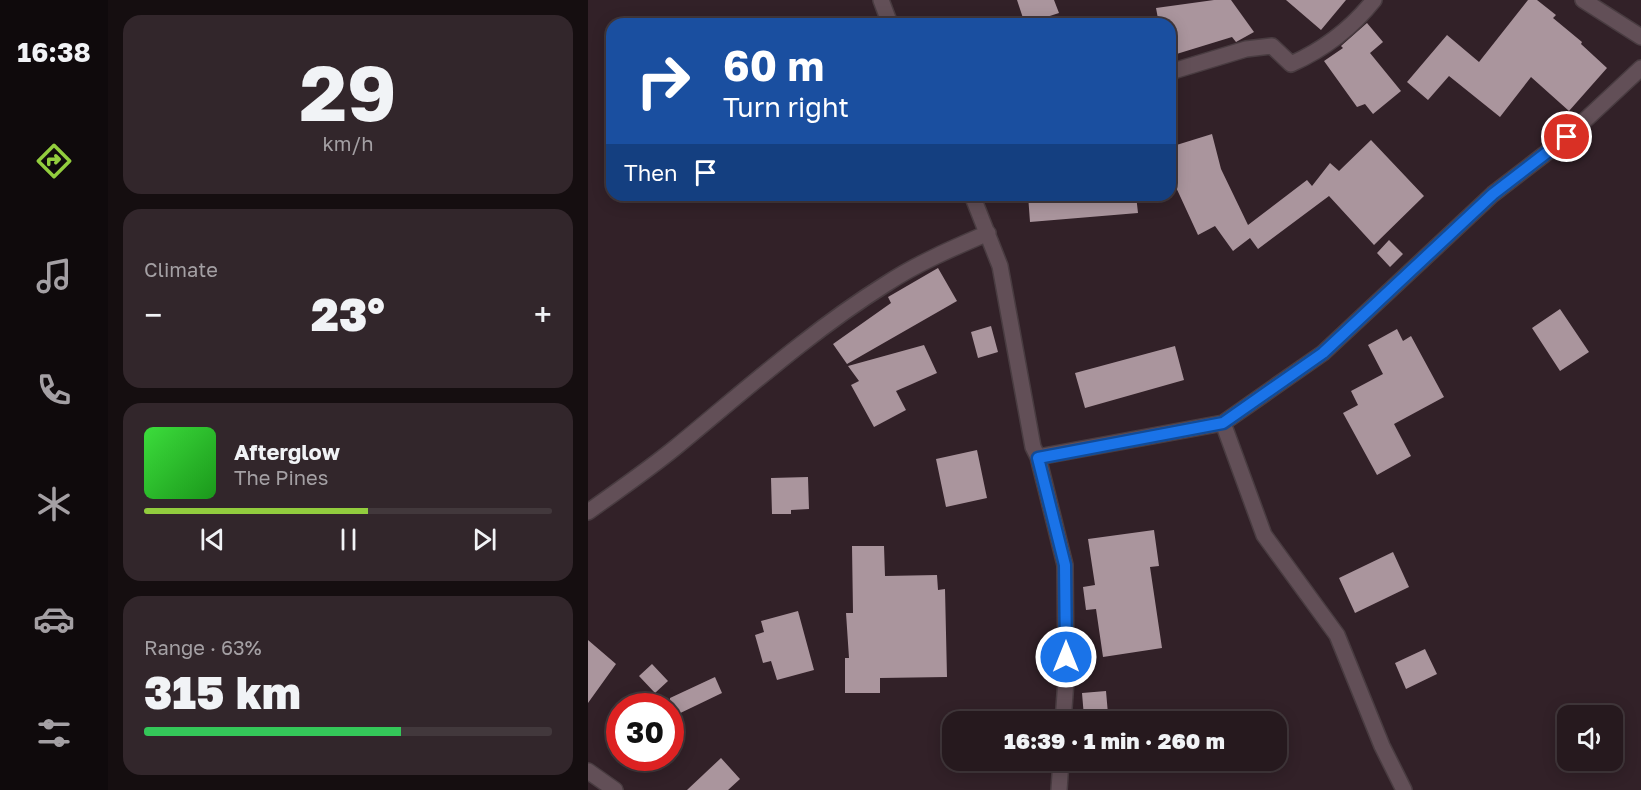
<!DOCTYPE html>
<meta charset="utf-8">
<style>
body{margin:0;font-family:"Golos Text",sans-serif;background:#32262b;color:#f1f3f6;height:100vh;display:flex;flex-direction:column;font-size:22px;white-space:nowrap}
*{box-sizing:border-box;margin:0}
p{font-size:20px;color:#a4a0a4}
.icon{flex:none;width:33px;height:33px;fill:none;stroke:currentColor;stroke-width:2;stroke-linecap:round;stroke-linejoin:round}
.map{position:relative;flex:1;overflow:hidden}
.side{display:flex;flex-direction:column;gap:15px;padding:15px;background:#150e10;width:480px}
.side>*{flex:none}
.top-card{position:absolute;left:18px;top:18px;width:570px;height:183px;border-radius:18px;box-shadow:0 3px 15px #0003,0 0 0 2px #42383c;background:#1a4fa0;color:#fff;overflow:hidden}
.buttons{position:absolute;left:969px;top:705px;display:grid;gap:12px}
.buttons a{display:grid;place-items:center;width:66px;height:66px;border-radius:12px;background:#26191e;box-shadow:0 3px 15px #0003,0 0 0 2px #42383c;font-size:30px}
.speed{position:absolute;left:18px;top:693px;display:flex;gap:12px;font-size:30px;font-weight:700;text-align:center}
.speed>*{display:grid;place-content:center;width:78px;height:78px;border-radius:50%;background:#26191e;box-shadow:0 3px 15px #0003,0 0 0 2px #42383c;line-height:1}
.speed .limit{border:9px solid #d22;background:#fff;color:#111}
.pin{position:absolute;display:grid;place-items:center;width:51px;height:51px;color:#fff;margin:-26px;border:3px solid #fff;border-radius:50%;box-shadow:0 2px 6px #0007}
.me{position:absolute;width:66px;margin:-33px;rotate:0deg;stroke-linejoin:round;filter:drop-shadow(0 0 4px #0008)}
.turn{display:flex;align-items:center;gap:21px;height:126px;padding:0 18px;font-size:27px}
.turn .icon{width:78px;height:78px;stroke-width:2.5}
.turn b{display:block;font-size:42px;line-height:51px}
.then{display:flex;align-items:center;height:57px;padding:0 18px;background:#0003;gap:12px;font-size:22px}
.big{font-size:45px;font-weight:800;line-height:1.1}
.side .widget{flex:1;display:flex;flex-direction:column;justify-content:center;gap:9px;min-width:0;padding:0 21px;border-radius:18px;background:#32262b}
.side .dial{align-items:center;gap:0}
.dial b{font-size:78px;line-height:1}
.song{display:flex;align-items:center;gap:18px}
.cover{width:72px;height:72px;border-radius:9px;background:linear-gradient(135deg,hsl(120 70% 55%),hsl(120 70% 35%))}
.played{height:6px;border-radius:3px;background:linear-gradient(90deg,#92cd3e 55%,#42383c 55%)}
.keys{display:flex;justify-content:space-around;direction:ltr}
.heat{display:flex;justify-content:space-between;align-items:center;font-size:33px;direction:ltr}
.charge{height:9px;border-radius:4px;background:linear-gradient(90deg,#34c759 63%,#42383c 0)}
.trip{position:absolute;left:354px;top:711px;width:345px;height:60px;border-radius:18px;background:#26191e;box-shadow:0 3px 15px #0003,0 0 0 2px #42383c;font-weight:800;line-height:60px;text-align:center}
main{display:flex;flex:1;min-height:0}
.menu{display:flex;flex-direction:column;width:108px;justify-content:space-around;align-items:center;background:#0f0a0c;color:#a4a0a4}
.menu .icon{width:42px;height:42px}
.menu .on{color:#92cd3e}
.menu b{font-size:27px;color:#f1f3f6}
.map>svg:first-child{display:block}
</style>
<main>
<nav class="menu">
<b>16:38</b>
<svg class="icon on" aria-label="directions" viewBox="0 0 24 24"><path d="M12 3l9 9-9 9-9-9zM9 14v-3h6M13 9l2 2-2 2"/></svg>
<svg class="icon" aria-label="music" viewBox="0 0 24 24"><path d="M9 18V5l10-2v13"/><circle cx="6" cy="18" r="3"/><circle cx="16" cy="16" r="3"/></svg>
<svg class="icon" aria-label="phone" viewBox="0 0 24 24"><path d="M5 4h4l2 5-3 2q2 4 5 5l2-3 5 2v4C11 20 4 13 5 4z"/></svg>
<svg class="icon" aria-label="climate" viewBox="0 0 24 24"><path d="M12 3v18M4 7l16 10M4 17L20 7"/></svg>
<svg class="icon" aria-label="car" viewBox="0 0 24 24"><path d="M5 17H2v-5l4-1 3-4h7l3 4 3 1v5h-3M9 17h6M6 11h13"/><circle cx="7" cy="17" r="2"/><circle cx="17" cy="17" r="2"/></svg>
<svg class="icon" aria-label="filters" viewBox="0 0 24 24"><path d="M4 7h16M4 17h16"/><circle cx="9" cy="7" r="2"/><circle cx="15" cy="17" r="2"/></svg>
</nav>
<section class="side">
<div class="widget dial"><b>29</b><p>km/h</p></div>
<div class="widget"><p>Climate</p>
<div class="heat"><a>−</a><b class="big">23°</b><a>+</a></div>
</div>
<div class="widget">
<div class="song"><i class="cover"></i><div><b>Afterglow</b><p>The Pines</p></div></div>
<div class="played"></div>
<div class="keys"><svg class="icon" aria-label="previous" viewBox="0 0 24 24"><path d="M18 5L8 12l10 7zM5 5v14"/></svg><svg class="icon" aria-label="pause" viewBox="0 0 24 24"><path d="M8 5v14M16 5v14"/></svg><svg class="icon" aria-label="next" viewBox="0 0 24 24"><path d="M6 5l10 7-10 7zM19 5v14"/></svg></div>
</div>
<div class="widget"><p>Range · 63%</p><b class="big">315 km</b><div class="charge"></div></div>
</section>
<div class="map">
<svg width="1053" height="790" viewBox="0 0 1053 790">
<rect width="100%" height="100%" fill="#322128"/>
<path fill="#aa959d" d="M429,0H466L471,13L437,24Z
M626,0H643L666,32L648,42L644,37L582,56V24H571L568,8Z
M698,0H758L733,30Z
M940,0H949L968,15L965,18L994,42L993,44L1019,68L981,111L943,77L912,117L861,76L840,100L819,82L859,35L891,62Z
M779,23L795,42L782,53L813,91L785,114L777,104L769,107L736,61L755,48L753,46Z
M624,134L633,169L660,225L719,180L724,186L742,163L751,171L783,140L836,196L786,245L741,196L670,249L662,238L645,251L627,226L610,235L586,183L582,167V147Z
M440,195H548L550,213L442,222Z
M801,240L815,254L802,267L789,253Z
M350,268L369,301L259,364L245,344L303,303L300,297Z
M972,309L1001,352L972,371L944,328Z
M403,326L410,352L390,358L383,332Z
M809,329L815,341L823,336L856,397L806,424L823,456L789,475L755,413L770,405L763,391L795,374L780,345Z
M336,345L349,373L308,391L318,410L286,427L263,385L271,381L260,366Z
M587,346L596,380L497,408L487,373Z
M389,450L399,498L358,507L348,459Z
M220,477L221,509L203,510V514H184L183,478Z
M566,530L571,566L562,567L574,648L515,657L508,609L498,610L495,587L507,585L500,539Z
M264,546H296L297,576L349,575L350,590L357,589L359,677L292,678V693H257V658H261L258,613H265Z
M805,552L821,587L767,613L751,578Z
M210,611L226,670L189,680L183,661L175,663L167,635L176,632L173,621Z
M0,640L28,664L0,703Z
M837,649L849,674L818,689L807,663Z
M64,664L80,681L67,693L51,676Z
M127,677L134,693L82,718V698Z
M518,691L520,714L496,717L494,693Z
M133,758L152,779L140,790H99Z"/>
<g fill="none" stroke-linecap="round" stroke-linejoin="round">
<defs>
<path id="street" d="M293,0L302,24
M995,0L1053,37
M582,72L658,49L684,46L703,64C737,49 763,29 786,0
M384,195L412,266L445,447L450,457L477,565L478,680L475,722
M635,423L676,535L749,635L794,746L816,790
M450,457L635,423L735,353L905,194L979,137L1053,68
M0,512C29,491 60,470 88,447C156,391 223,331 298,284C330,263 365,248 400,233
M0,771L27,790
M471,790L473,760"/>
</defs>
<use href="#street" stroke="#493c41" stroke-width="18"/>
<use href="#street" stroke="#624f57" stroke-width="15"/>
</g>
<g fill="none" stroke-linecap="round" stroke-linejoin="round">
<defs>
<path id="route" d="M478,657L477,565L450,458L635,423L735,353L905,194L979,137"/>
</defs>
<use href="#route" stroke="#114b97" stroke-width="15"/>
<use href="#route" stroke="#1a73e8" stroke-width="10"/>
</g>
</svg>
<div class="buttons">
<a><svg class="icon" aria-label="sound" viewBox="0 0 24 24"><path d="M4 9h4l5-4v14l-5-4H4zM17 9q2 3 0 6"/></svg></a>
</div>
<div class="speed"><div class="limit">30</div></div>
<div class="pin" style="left:979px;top:137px;background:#d93025"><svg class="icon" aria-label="arrive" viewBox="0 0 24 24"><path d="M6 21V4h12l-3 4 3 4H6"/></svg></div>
<svg class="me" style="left:478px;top:657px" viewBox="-20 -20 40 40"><circle r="17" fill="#1a73e8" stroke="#fff" stroke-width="3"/><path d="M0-11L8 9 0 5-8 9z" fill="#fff"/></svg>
<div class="trip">16:39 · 1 min · 260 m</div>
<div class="top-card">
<div class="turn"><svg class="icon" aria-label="right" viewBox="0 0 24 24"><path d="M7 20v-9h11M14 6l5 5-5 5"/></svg><div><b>60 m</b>Turn right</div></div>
<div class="then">Then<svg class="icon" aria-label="arrive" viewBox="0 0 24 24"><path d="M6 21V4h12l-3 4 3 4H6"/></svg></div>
</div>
</div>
</main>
